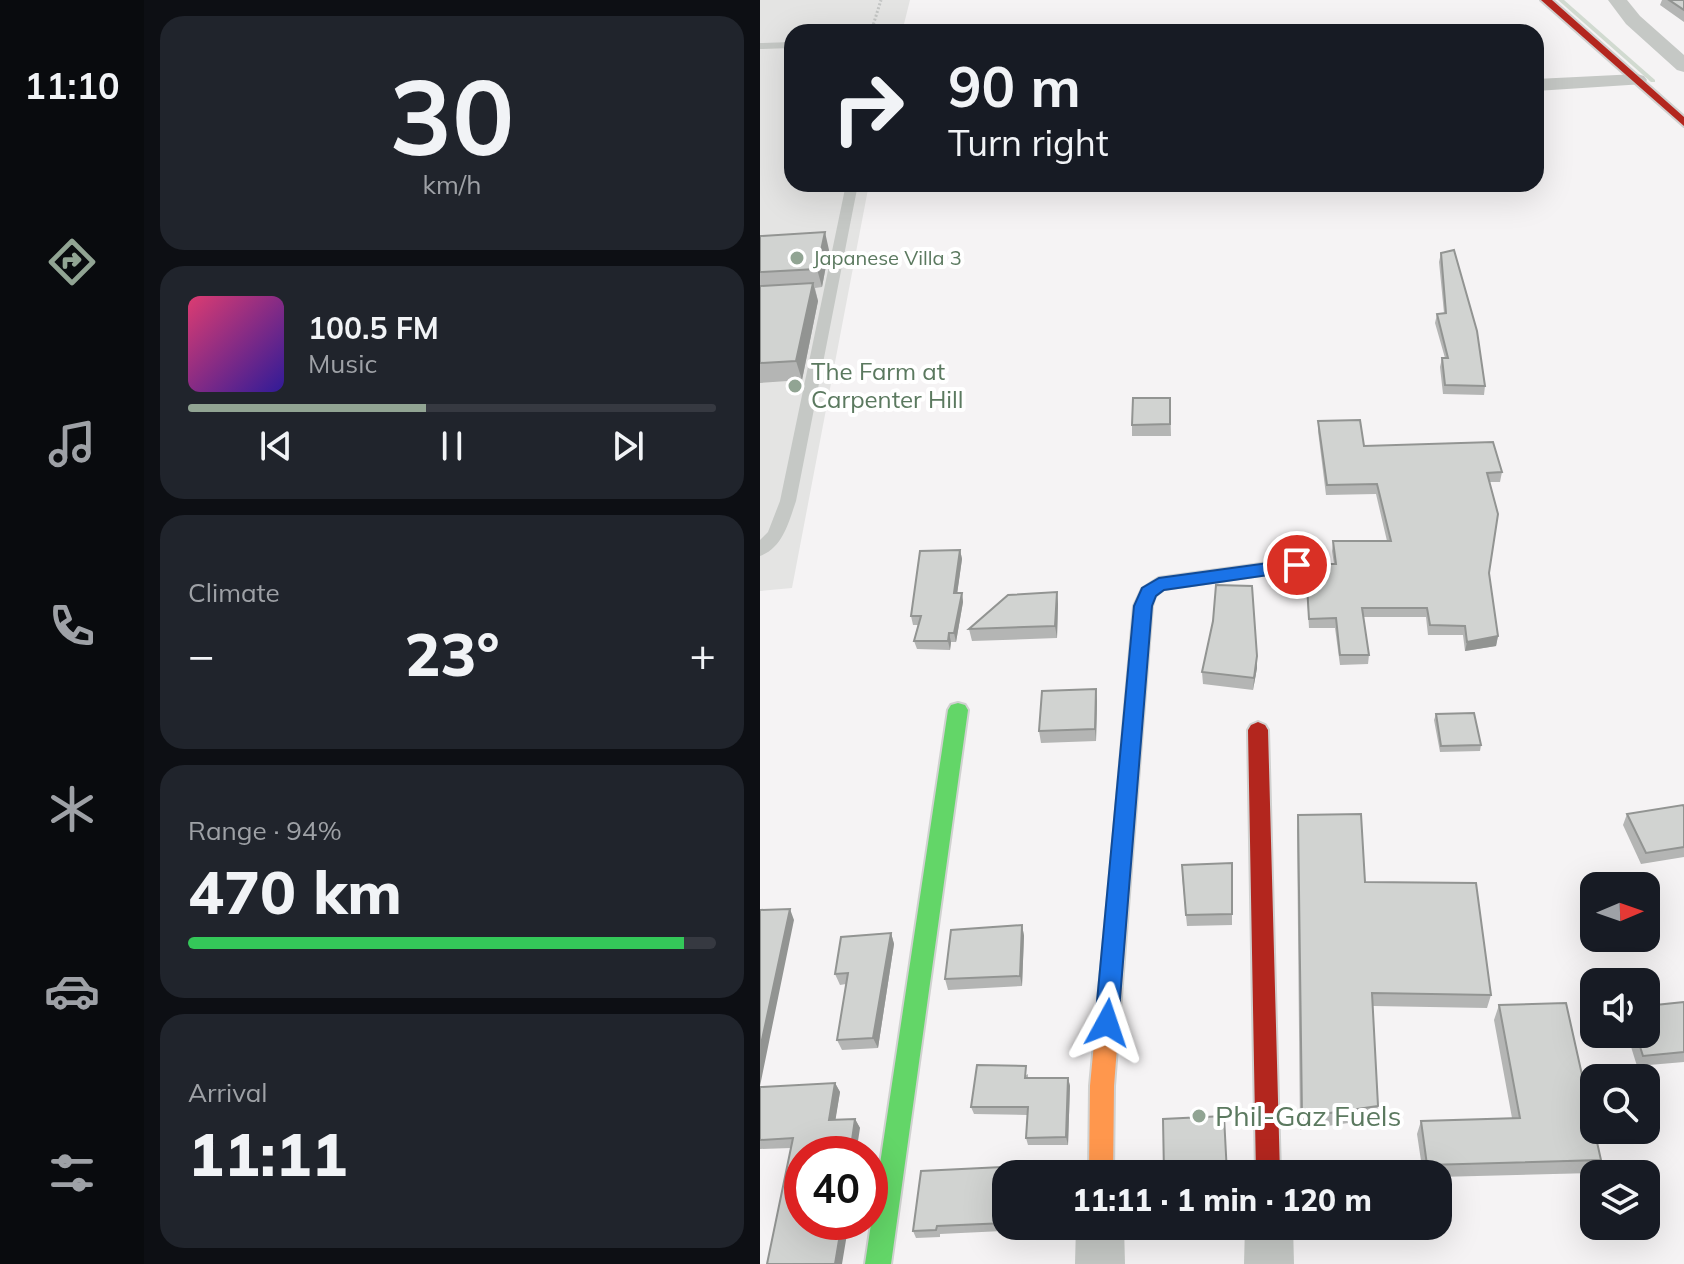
<!DOCTYPE html>
<meta charset="utf-8">
<style>
body{margin:0;font-family:Mulish,sans-serif;background:#20242c;color:#f1f3f6;height:100vh;display:flex;flex-direction:column;font-size:30px;white-space:nowrap}
*{box-sizing:border-box;margin:0}
p{font-size:26px;color:#9ea1a6}
.icon{flex:none;width:44px;height:44px;fill:none;stroke:currentColor;stroke-width:2;stroke-linecap:round;stroke-linejoin:round}
.map{position:relative;flex:1;overflow:hidden}
.sheet{display:flex;flex-direction:column;gap:16px;padding:16px;background:#0d0f14;width:616px}
.sheet>*{flex:none}
.banner{position:absolute;left:24px;top:24px;width:760px;height:168px;border-radius:24px;box-shadow:0 8px 32px #0002;background:#171b24;color:#f1f3f6;overflow:hidden}
.needle{width:52px;rotate:88deg}
.fabs{position:absolute;left:820px;top:872px;display:grid;gap:16px}
.fabs a{display:grid;place-items:center;width:80px;height:80px;border-radius:16px;background:#171b24;box-shadow:0 8px 32px #0002;font-size:40px}
.speed{position:absolute;left:24px;top:1136px;display:flex;gap:16px;font-size:40px;font-weight:700;text-align:center}
.speed>*{display:grid;place-content:center;width:104px;height:104px;border-radius:50%;background:#171b24;box-shadow:0 8px 32px #0002;line-height:1}
.speed .limit{border:12px solid #d22;background:#fff;color:#111}
.pin{position:absolute;display:grid;place-items:center;width:68px;height:68px;color:#fff;margin:-34px;border:4px solid #fff;border-radius:50%;box-shadow:0 2px 8px #0007}
.me{position:absolute;width:88px;margin:-44px;rotate:5deg;stroke-linejoin:round;filter:drop-shadow(0 0 6px #0008)}
.turn{display:flex;align-items:center;gap:28px;height:168px;padding:0 32px;font-size:36px}
.turn .icon{width:104px;height:104px;stroke-width:2.5}
.turn b{display:block;font-size:56px;line-height:68px}
.big{font-size:60px;font-weight:800;line-height:1.1}
.sheet .tile{flex:1;display:flex;flex-direction:column;justify-content:center;gap:12px;min-width:0;padding:0 28px;border-radius:24px;background:#20242c}
.sheet .dial{align-items:center;gap:0}
.dial b{font-size:104px;line-height:1}
.song{display:flex;align-items:center;gap:24px}
.cover{width:96px;height:96px;border-radius:12px;background:linear-gradient(135deg,hsl(340 70% 55%),hsl(250 70% 35%))}
.played{height:8px;border-radius:4px;background:linear-gradient(90deg,#91a493 45%,#363941 45%)}
.keys{display:flex;justify-content:space-around;direction:ltr}
.heat{display:flex;justify-content:space-between;align-items:center;font-size:44px;direction:ltr}
.charge{height:12px;border-radius:6px;background:linear-gradient(90deg,#34c759 94%,#363941 0)}
.trip{position:absolute;left:232px;top:1160px;width:460px;height:80px;border-radius:24px;background:#171b24;box-shadow:0 8px 32px #0002;font-weight:800;line-height:80px;text-align:center}
main{display:flex;flex:1;min-height:0}
.tabs{display:flex;flex-direction:column;width:144px;justify-content:space-around;align-items:center;background:#090b0e;color:#9ea1a6}
.tabs .icon{width:56px;height:56px}
.tabs .selected{color:#91a493}
.tabs b{font-size:36px;color:#f1f3f6}
.map>svg:first-child{display:block}
</style>
<main>
<nav class="tabs">
<b>11:10</b>
<svg class="icon selected" aria-label="directions" viewBox="0 0 24 24"><path d="M12 3l9 9-9 9-9-9zM9 14v-3h6M13 9l2 2-2 2"/></svg>
<svg class="icon" aria-label="music" viewBox="0 0 24 24"><path d="M9 18V5l10-2v13"/><circle cx="6" cy="18" r="3"/><circle cx="16" cy="16" r="3"/></svg>
<svg class="icon" aria-label="phone" viewBox="0 0 24 24"><path d="M5 4h4l2 5-3 2q2 4 5 5l2-3 5 2v4C11 20 4 13 5 4z"/></svg>
<svg class="icon" aria-label="climate" viewBox="0 0 24 24"><path d="M12 3v18M4 7l16 10M4 17L20 7"/></svg>
<svg class="icon" aria-label="car" viewBox="0 0 24 24"><path d="M5 17H2v-5l4-1 3-4h7l3 4 3 1v5h-3M9 17h6M6 11h13"/><circle cx="7" cy="17" r="2"/><circle cx="17" cy="17" r="2"/></svg>
<svg class="icon" aria-label="filters" viewBox="0 0 24 24"><path d="M4 7h16M4 17h16"/><circle cx="9" cy="7" r="2"/><circle cx="15" cy="17" r="2"/></svg>
</nav>
<section class="sheet">
<div class="tile dial"><b>30</b><p>km/h</p></div>
<div class="tile">
<div class="song"><i class="cover"></i><div><b>100.5 FM</b><p>Music</p></div></div>
<div class="played"></div>
<div class="keys"><svg class="icon" aria-label="previous" viewBox="0 0 24 24"><path d="M18 5L8 12l10 7zM5 5v14"/></svg><svg class="icon" aria-label="pause" viewBox="0 0 24 24"><path d="M8 5v14M16 5v14"/></svg><svg class="icon" aria-label="next" viewBox="0 0 24 24"><path d="M6 5l10 7-10 7zM19 5v14"/></svg></div>
</div>
<div class="tile"><p>Climate</p>
<div class="heat"><a>−</a><b class="big">23°</b><a>+</a></div>
</div>
<div class="tile"><p>Range · 94%</p><b class="big">470 km</b><div class="charge"></div></div>
<div class="tile"><p>Arrival</p><b class="big">11:11</b></div>
</section>
<div class="map">
<svg width="924" height="1264" viewBox="0 0 924 1264">
<rect width="100%" height="100%" fill="#f5f3f4"/>
<path fill="#e4e4e3" d="M0,0H150L142,32H32V184H109L32,588L0,591Z"/>
<g fill="none" stroke-linecap="round" stroke-linejoin="round">
<path fill="#d1dad0" fill-rule="evenodd" d="M798,0H804L895,80V82H891Z"/>
<defs>
<path id="fast" d="M537,559L543,561L546,565L543,569L404,589L395,596L392,606L374,831L371,837L364,840L357,837L354,831L374,606L382,589L399,578Z
M198,703L205,705L208,710L131,1264H105L188,710L191,705Z"/>
<path id="slow" d="M364,822L371,825L374,831L354,1086L353,1174H329L330,1086L354,831L357,825Z"/>
<path id="jam" d="M781,0H792L924,117V126Z
M498,722L505,725L508,730L520,1174H496L488,730L491,725Z"/>
</defs>
<use href="#fast" stroke="#d0d1d0" stroke-width="4"/>
<use href="#slow" stroke="#d0d1d0" stroke-width="4"/>
<use href="#jam" stroke="#d0d1d0" stroke-width="4"/>
<path stroke="#c3c5c4" stroke-width="3" stroke-dasharray="2 2" stroke-linecap="butt" d="M111,32L121,0"/>
<path fill="#c5c8c5" fill-rule="evenodd" d="M32,42V48L0,49V43Z
M86,184H98L36,501C29,521 23,548 0,556V540L8,532L20,501Z"/>
<path fill="#c5c8c5" fill-rule="evenodd" d="M848,0H867L880,16L924,55V72L917,70L866,24Z
M877,74L884,76L887,80L884,84L776,91V79Z
M316,1226H364L365,1264H315Z
M485,1226H533L534,1264H484Z"/>
<use href="#fast" fill="#63d668" fill-rule="evenodd"/>
<use href="#slow" fill="#ff974d" fill-rule="evenodd"/>
<use href="#jam" fill="#b3261e" fill-rule="evenodd"/>
</g>
<path fill="#b4b5b4" d="M902,0H924V22L900,5Z
M0,236L69,250L62,287L55,288L58,301L42,380L0,383Z
M681,253L725,386L724,395L683,394L680,367L682,358H685L675,323L677,314L684,313L679,262Z
M410,398L411,436H372V425Z
M558,421L604,446L742,472L740,482H729V573L738,636L736,646L705,651L703,635H668L666,617H603L609,655L608,664L580,665L575,628H549L546,579V569L574,564L572,551L573,541H627L616,494L566,495L558,431Z
M200,550L202,559L197,593H202L203,602L196,642H191L190,650L157,649L154,641L158,625H153L151,616Z
M297,592L298,604L297,638L212,641L209,629Z
M497,656V668L493,690L443,684L442,672Z
M336,689L337,701L336,741L281,743L279,731Z
M676,714L721,745L720,751L680,752L674,720Z
M924,807V857L881,864L863,825L867,814Z
M538,815L605,882L731,995L727,1008L613,1006L618,1106L616,1119L540,1130L537,830Z
M472,863V925L427,926L422,876Z
M262,925L264,936L262,986L188,990L185,979Z
M131,933L134,944L118,1048L82,1050L77,1040L86,984L80,985L75,974Z
M924,1002V1062L877,1066L867,1034H886Z
M739,1005L841,1160L833,1173L678,1177V1174H663L657,1134L661,1121L752,1118L734,1020Z
M268,1074V1078H308L310,1086L308,1145H268L266,1138L268,1115L214,1114L211,1107Z
M75,1083L80,1092L75,1120L95,1119L100,1128L31,1148L0,1149V1087Z
M265,1166L268,1174H246V1226H264V1230L180,1234V1237L156,1238L153,1231L161,1171Z"/>
<path fill="#929492" d="M65,232L69,250L62,287L57,269Z
M53,283L58,301L42,380L36,361Z
M200,550L202,559L196,602L194,593Z
M297,592L298,604L297,638L295,626Z
M202,593L203,602L196,642L194,633Z
M189,633L191,642L190,650L188,641Z
M738,636L736,646L705,651L707,642Z
M497,656V668L493,690L494,678Z
M336,689L337,701L336,741L335,729Z
M30,909L34,920L0,1086V1049Z
M262,925L264,936L262,986L260,976Z
M131,933L134,944L118,1048L113,1038Z
M308,1078L310,1086L308,1145L306,1137Z
M75,1083L80,1092L74,1129L69,1120Z
M95,1119L100,1128L96,1154H90Z
M82,1222H89L82,1264H75Z"/>
<path fill="#d1d3d1" stroke="#929492" stroke-width="2" d="M909,0H924V10Z
M65,232L57,269L0,272V236Z
M694,250L717,331L725,386L685,385L682,358H688L677,314L686,313L681,253Z
M53,283L36,361L0,363V286Z
M373,398H410V424L372,425Z
M600,420L604,446L733,442L742,472L727,473L738,514L729,573L738,636L707,642L705,626L670,625L667,608H602L609,655H580L576,618L549,619L546,569L557,564H576L573,541H631L617,484L567,485L558,421Z
M200,550L194,593H202L194,633H189L188,641H154L161,616H151L160,551Z
M456,585L492,586L497,656L494,678L442,672L453,621Z
M297,592L295,626L209,629L248,595Z
M336,689L335,729L279,731L282,691Z
M714,713L721,745L681,746L676,714Z
M923,805L924,807V847L886,853L867,814Z
M601,814L605,882L716,883L731,995L612,993L618,1106L542,1117L538,815Z
M472,863V914L426,915L422,865Z
M30,909L0,1049V910Z
M262,925L260,976L185,979L191,930Z
M131,933L113,1038L77,1040L88,973L75,974L81,937Z
M924,1002V1052L883,1056L876,1034H886V1006Z
M806,1003L841,1160L667,1165L661,1121L760,1118L739,1005Z
M217,1065L266,1066L265,1078H308L306,1137L266,1138L268,1107H211Z
M75,1083L69,1120L95,1119L90,1154H42V1222H82L75,1264H7L33,1138L0,1140V1087Z
M464,1116L467,1174H404L403,1119Z
M265,1166V1174H246V1223L177,1226L176,1230L153,1231L161,1171Z"/>
<path fill="#1a73e8" stroke="#114b97" stroke-width="2" d="M537,559L543,561L545,565L543,570L404,590L396,596L392,606L358,1023L355,1031L347,1034L339,1031L335,1023L374,606L382,588L399,578Z"/>
<g fill="#91a493" stroke="#fff" stroke-width="3">
<circle cx="37" cy="258" r="8"/>
<circle cx="35" cy="386" r="8"/>
<circle cx="439" cy="1116" r="8"/>
</g>
<g text-anchor="middle" stroke-width="8" stroke-linejoin="round" paint-order="stroke">
<g font-size="20" fill="#5b795f" stroke="#fff" text-anchor="start">
<text x="53" y="265">Japanese Villa 3</text>
</g>
<g font-size="24" fill="#5b795f" stroke="#fff" text-anchor="start">
<text x="51" y="380">The Farm at<tspan x="51" dy="28">Carpenter Hill</tspan></text>
</g>
<g font-size="28" fill="#5b795f" stroke="#fff" text-anchor="start">
<text x="455" y="1126">Phil-Gaz Fuels</text>
</g>
</g>
</svg>
<div class="fabs">
<a><svg class="needle" viewBox="-14 -14 28 28"><path d="M0-13l5 13h-10z" fill="#e53935"/><path d="M0 13l5-13h-10z" fill="#9ea1a6"/></svg></a>
<a><svg class="icon" aria-label="sound" viewBox="0 0 24 24"><path d="M4 9h4l5-4v14l-5-4H4zM17 9q2 3 0 6"/></svg></a>
<a><svg class="icon" aria-label="search" viewBox="0 0 24 24"><circle cx="10" cy="10" r="6"/><path d="M15 15l6 6"/></svg></a>
<a><svg class="icon" aria-label="layers" viewBox="0 0 24 24"><path d="M12 4l9 5-9 5-9-5zM3 14l9 5 9-5"/></svg></a>
</div>
<div class="speed"><div class="limit">40</div></div>
<div class="pin" style="left:537px;top:565px;background:#d93025"><svg class="icon" aria-label="arrive" viewBox="0 0 24 24"><path d="M6 21V4h12l-3 4 3 4H6"/></svg></div>
<svg class="me" style="left:347px;top:1023px" viewBox="-20 -20 40 40"><path d="M0-17L14 15 0 8-14 15z" fill="#1a73e8" stroke="#fff" stroke-width="4"/></svg>
<div class="trip">11:11 · 1 min · 120 m</div>
<div class="banner">
<div class="turn"><svg class="icon" aria-label="right" viewBox="0 0 24 24"><path d="M7 20v-9h11M14 6l5 5-5 5"/></svg><div><b>90 m</b>Turn right</div></div>
</div>
</div>
</main>
